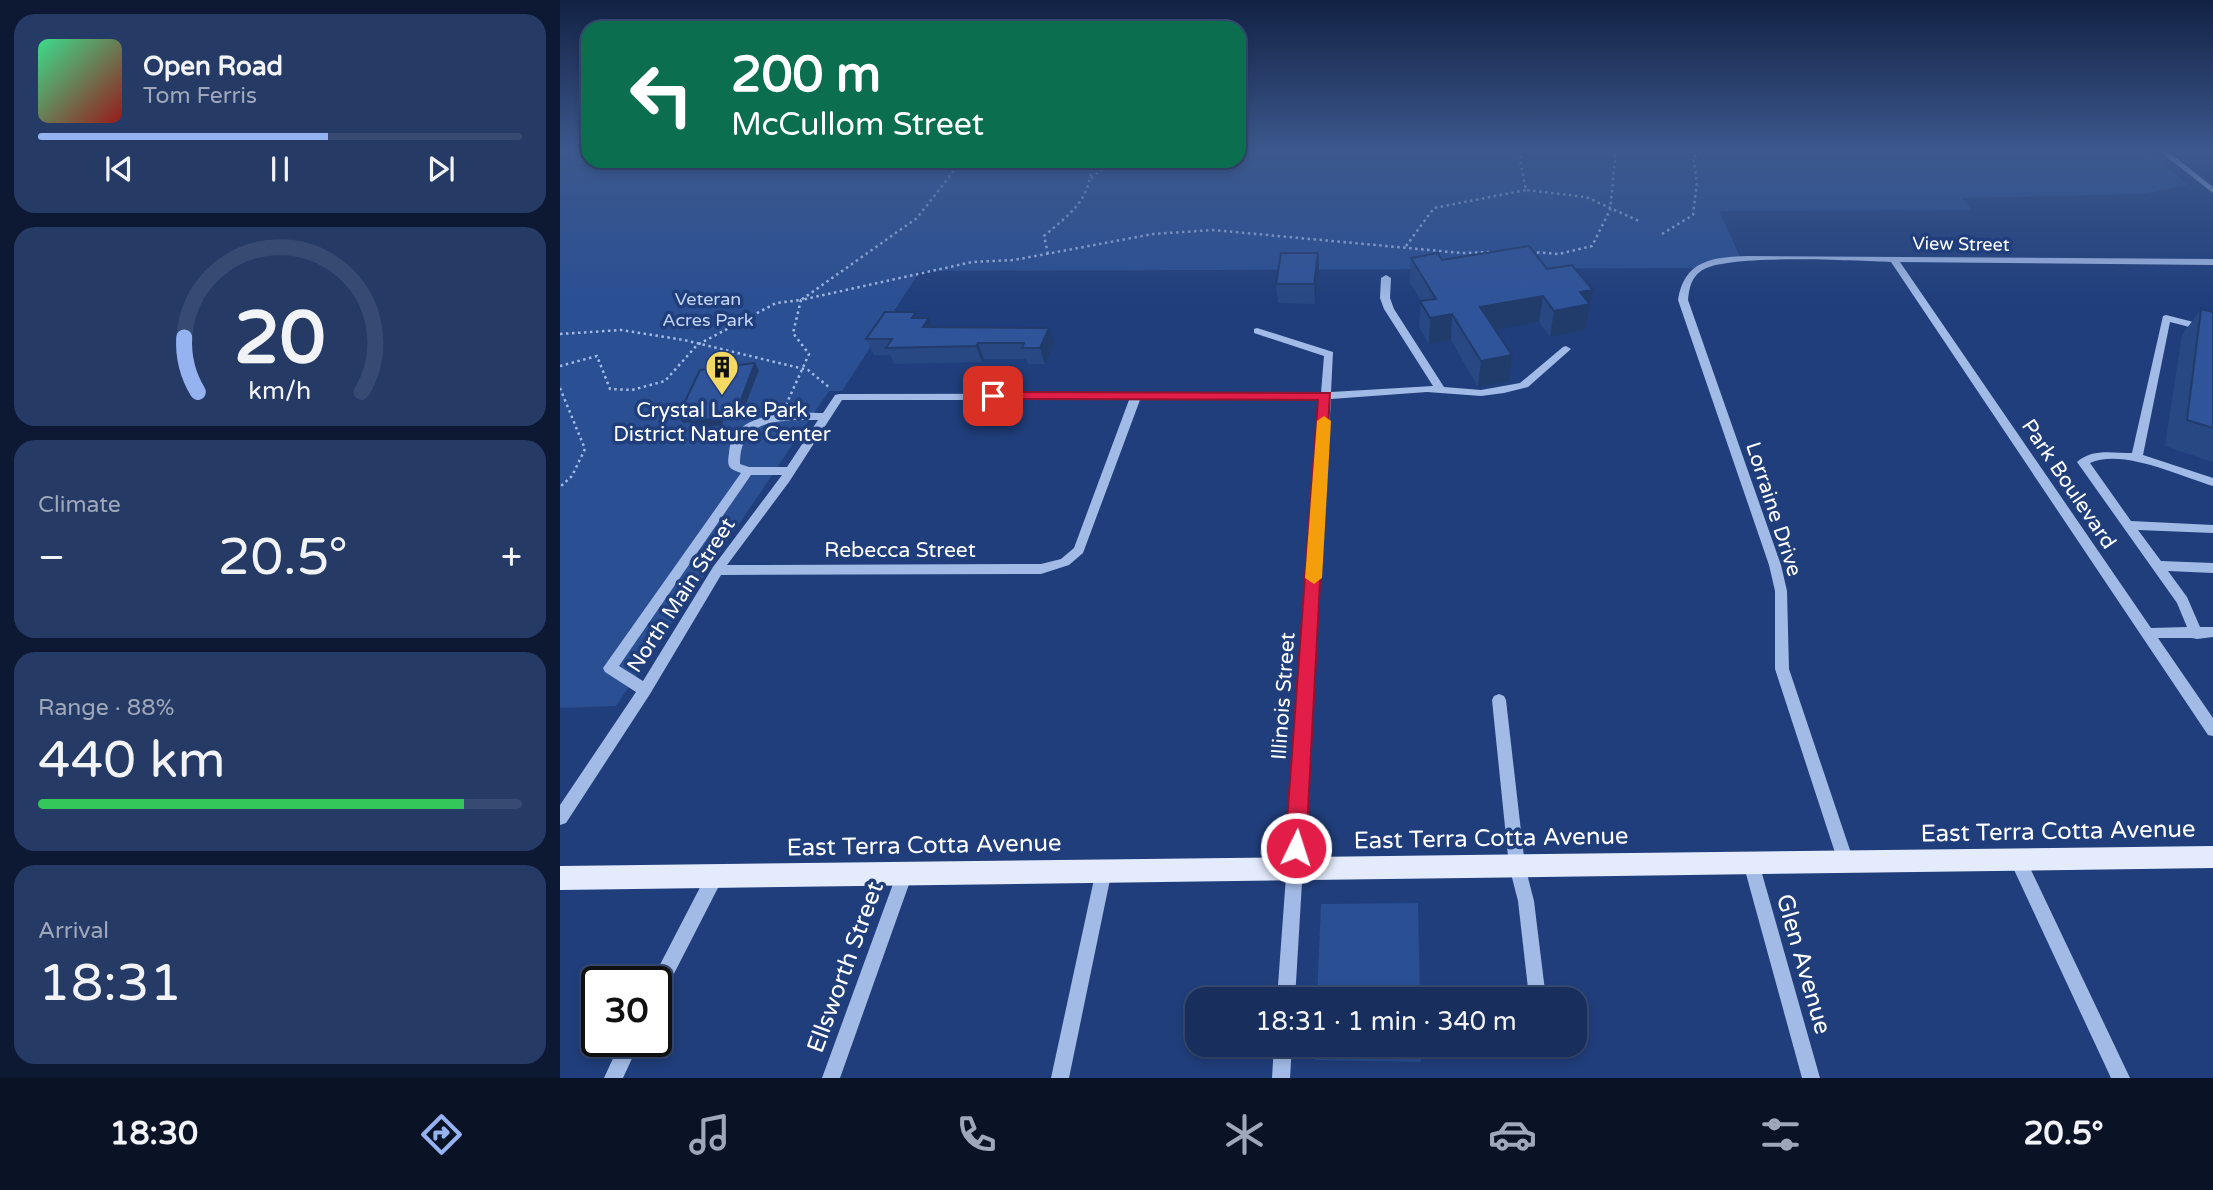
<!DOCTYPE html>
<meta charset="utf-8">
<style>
body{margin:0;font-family:"Varela Round",sans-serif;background:#253a65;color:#f1f3f6;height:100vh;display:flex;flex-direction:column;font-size:26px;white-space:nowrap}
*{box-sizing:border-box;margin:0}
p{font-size:23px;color:#9fa8bb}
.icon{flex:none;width:38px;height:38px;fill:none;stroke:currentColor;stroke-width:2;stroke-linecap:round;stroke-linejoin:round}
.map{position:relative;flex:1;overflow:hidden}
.sheet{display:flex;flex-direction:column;gap:14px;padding:14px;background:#0d1933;width:560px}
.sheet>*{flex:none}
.hud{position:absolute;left:21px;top:21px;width:665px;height:147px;border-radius:21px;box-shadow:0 4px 10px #0003,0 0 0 2px #364a72;background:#0b6e4f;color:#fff;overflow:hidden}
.speed{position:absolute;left:21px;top:966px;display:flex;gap:14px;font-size:35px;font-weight:700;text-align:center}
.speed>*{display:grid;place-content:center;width:91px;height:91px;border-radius:50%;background:#182e5c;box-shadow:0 4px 10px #0003,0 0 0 2px #364a72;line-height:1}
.speed .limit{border:4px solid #111;border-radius:10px;background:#fff;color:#111}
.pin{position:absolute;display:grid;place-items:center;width:60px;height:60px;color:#fff;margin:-30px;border-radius:14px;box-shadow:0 4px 10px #0006}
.me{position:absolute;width:77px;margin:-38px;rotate:4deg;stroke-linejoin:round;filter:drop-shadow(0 0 5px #0008)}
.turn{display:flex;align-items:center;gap:24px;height:147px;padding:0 35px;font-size:32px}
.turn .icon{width:91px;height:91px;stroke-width:2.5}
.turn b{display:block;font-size:49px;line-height:60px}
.big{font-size:52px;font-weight:600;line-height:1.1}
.sheet .card{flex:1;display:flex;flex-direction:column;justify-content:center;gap:10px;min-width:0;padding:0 24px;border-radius:21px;background:#253a65}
.sheet .dial{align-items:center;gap:0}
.dial svg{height:182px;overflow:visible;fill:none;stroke:#364a72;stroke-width:7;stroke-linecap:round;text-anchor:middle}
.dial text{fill:#f1f3f6;stroke:none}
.song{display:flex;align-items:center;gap:21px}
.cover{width:84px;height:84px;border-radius:10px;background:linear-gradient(135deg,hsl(150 70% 55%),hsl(0 70% 35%))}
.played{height:7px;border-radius:4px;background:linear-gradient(90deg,#95b2f1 60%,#364a72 60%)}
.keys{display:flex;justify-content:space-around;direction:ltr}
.heat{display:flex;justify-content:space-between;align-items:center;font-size:38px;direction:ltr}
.charge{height:10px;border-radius:5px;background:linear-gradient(90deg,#34c759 88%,#364a72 0)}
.trip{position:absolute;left:625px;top:987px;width:402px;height:70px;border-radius:21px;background:#182e5c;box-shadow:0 4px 10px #0003,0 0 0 2px #364a72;font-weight:600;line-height:70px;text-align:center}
.menu{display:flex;height:112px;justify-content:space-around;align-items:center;background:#0a1225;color:#9fa8bb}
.menu .icon{width:49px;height:49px}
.menu .current{color:#95b2f1}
.menu b{font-size:32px;color:#f1f3f6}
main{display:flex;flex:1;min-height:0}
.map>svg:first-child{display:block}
</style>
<main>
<section class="sheet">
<div class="card">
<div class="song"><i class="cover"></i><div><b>Open Road</b><p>Tom Ferris</p></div></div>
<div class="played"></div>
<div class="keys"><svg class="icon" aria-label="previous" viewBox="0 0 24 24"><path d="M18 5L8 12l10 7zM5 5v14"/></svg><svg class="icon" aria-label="pause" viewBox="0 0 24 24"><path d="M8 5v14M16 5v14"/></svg><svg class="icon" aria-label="next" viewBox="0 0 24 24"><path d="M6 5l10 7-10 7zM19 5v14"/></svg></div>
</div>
<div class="card dial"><svg viewBox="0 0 100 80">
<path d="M14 69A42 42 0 1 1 86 69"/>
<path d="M14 69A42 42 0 0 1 8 45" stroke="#95b2f1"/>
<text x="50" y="56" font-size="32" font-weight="700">20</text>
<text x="50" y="72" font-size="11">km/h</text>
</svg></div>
<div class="card"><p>Climate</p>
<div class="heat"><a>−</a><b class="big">20.5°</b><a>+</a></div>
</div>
<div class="card"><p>Range · 88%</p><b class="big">440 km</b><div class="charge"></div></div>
<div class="card"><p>Arrival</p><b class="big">18:31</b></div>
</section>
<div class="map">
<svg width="1653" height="1078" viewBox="0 0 1653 1078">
<rect width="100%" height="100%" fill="#203e7b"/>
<path fill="#2a4f93" d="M0,150H28V161H679V150H1580L1602,161L1627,185L1582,194L1402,198L1412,210L1159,211L1181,259L1139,268L360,271L282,391H269L56,706L0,708Z
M858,903L860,999H757L761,904Z
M756,1045H861V1062L755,1060Z"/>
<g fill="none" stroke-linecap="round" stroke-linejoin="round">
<path stroke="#a2bae6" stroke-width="2.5" stroke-dasharray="2.5 3.5" stroke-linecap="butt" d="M962,150L960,160L966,190L1026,197L1081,222
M245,161L256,164L299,161
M531,178L553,161
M1102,234L1133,215L1137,182L1133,157L1145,150
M846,246L874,208L966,190
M971,252L999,254L1032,246L1050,210L1056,150
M488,254L484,236C512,212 530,201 532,161
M0,334L61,330L124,340L248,370L270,388
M0,366L37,356L50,389L72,390L105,381L137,345L216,303L241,300L357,218L393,172L407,161
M0,388L25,449L12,476L0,487
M226,405L249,354L233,333L241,300L412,262L454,260L593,234L653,230L902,253L931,252"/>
<path fill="#a2bae6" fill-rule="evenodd" d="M1598,150H1606L1653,187V193Z
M1188,256L1653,259V265L1340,262L1591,628L1627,627L1617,603L1517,462C1532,448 1553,453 1572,453L1603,316L1606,315L1653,327V333L1610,322L1583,455L1653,478V486C1620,476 1562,448 1530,463L1571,521L1653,525V533L1578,530L1601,561L1653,563V573L1608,571L1627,597L1640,627H1653V637L1637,639L1632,638H1598L1653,718V736L1648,735L1331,262C1295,261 1165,253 1141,271C1131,278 1129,289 1128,300L1221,565L1227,591L1229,669L1294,862L1292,868L1286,870L1280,868L1215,669V591L1209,565L1118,300C1124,260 1153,257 1188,256Z
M826,275L831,278L830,298L834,309L884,387L921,390L960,383L1003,347L1006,346L1011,349L968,387L944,393L921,396L867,392L771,399L735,999H717L761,399L580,400L523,553L509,565L481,574L161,575L90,694L6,823L0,825V805L76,692L45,672L43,668L181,473C168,468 167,467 169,453C172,410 232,412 263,413L275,395L279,394L761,393L764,356L694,333V329L697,328L773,352L771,392L873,386L824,309L820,298L821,278ZM282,400H569L514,548L501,559L481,564L167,565L229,482ZM235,420H258L227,467H189L180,464C180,427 203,422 235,420ZM191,475H222L153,567L83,681L59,666Z
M939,694L944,696L946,700L965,866L974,901L986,999H970L969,997L958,901L949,866L932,700L934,696Z
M1457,851L1463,853L1570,1078H1551L1449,859L1451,853Z
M1191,855L1197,857L1199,863L1260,1078H1242L1183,863L1185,857Z
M544,862L550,864L552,870L509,1078H491L536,870L538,864Z
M345,865L351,867L353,873L280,1078H262L337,873L339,867Z
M155,868L161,870L163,876L161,882L102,997L96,1000V982H91L149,870Z
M61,1041H80L63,1078H44Z
M714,1045H732L730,1078H712Z"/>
<path fill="#e3ebfd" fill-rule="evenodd" d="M1653,846V868L0,890V866Z"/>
</g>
<path fill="#284884" d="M758,253L759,272L755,304L718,303L716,284Z
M851,258L987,269L1033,290L1025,330L990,337L979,322L935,329L952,355L949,381L918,387L891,340L869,344L859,327L861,301L850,283Z
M1641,309L1653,312V462L1605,446L1622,335Z
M358,318L373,327L494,344L485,364H468L466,359H424L422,362L334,364L330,355H314L306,339Z"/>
<path fill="#213b6b" d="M758,253L759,272L755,304L754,284Z
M1033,290L1025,330L990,337L994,311L1020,292Z
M983,296L979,322L918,333L920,307Z
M892,314L891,340L869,344L870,318Z
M369,318L376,334L363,327Z
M489,328L494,344L485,364L480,348Z
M418,343L424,359L422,362L416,346Z
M952,355L949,381L918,387L921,361Z
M195,363L199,370L181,417L164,419L162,425L135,429L130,422L123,423L118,416L159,412Z"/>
<path fill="#2f5499" stroke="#213b6b" stroke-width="2" d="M969,246L987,269L1012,265L1033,290L1020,292L1030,304L994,311L983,296L920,307L952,355L921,361L892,314L870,318L860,301L876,299L851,258L878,253L882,260Z
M721,253H758L754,284H716Z
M1641,309L1653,312V428L1627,420Z
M325,312H356L352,318H369L363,327L489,328L480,348H462L464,343H418L416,346L326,348L332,339H306Z
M195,363L177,410L159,412L157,418L130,422L133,414L118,416L140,370Z"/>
<linearGradient id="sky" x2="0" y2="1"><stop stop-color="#122244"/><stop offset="0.5" stop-color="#3c588d"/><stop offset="1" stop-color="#3c588d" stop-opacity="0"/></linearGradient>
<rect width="1653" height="301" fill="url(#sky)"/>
<path fill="#e11d48" stroke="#92132f" stroke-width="2" d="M433,392L770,393L746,848L743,855L736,858L728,855L725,848L758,400L428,399L426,396Z"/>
<path fill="#f59e0b" d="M764,416L771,421L762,578L754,584L745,578L757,421Z"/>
<defs>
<symbol id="building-pin" viewBox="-11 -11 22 30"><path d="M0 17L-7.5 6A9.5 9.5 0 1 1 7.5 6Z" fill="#f3d863" stroke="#203e7b"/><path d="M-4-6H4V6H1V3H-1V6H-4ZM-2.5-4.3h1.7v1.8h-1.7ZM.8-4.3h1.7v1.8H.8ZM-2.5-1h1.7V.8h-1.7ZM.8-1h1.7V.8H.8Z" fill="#111"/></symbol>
</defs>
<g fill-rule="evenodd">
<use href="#building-pin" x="143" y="348" width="38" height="52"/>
</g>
<g text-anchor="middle" stroke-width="7" stroke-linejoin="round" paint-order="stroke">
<g font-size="18" fill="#fff" stroke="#203e7b">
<text transform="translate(1401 244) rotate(1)" y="6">View Street</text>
</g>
<g font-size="18" fill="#c5d6f5" stroke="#203e7b">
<text x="148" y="305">Veteran<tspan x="148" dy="21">Acres Park</tspan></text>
</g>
<g font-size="21" fill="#fff" stroke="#203e7b">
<text x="162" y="417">Crystal Lake Park<tspan x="162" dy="24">District Nature Center</tspan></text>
</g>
<g font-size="21" fill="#fff" stroke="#203e7b">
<text transform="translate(1509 484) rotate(56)" y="7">Park Boulevard</text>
<text transform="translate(1214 509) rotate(72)" y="7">Lorraine Drive</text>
<text x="340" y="557">Rebecca Street</text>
<text transform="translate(121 595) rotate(-57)" y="7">North Main Street</text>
<text transform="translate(723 696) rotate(-86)" y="7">Illinois Street</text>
</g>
<g font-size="24" fill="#fff" stroke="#203e7b">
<text transform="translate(1498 831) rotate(-1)" y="8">East Terra Cotta Avenue</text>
<text transform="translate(931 838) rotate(-1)" y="8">East Terra Cotta Avenue</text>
<text transform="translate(364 845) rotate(-1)" y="8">East Terra Cotta Avenue</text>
<text transform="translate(1244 964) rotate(74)" y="8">Glen Avenue</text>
<text transform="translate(285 967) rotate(-70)" y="8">Ellsworth Street</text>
</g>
</g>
</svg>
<div class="speed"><div class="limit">30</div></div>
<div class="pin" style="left:433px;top:396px;background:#d93025"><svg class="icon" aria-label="arrive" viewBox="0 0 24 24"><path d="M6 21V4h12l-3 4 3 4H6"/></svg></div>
<svg class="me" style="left:736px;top:848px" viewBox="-20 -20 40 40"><circle r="17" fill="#e11d48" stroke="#fff" stroke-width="3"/><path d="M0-11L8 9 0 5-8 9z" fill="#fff"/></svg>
<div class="trip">18:31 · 1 min · 340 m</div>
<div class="hud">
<div class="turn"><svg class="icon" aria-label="left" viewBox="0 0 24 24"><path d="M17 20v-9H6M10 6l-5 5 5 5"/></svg><div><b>200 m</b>McCullom Street</div></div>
</div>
</div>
</main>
<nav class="menu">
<b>18:30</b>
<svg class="icon current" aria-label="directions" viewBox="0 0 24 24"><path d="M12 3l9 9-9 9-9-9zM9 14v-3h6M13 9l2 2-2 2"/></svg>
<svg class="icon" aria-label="music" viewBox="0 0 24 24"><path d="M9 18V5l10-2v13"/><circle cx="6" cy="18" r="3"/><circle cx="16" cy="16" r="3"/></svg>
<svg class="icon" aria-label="phone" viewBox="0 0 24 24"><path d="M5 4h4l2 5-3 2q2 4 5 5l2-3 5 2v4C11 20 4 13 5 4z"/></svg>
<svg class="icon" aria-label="climate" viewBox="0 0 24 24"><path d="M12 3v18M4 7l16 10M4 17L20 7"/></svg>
<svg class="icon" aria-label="car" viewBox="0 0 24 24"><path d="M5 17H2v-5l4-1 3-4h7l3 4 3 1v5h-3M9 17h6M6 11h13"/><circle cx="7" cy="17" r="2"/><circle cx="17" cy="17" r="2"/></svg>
<svg class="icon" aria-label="filters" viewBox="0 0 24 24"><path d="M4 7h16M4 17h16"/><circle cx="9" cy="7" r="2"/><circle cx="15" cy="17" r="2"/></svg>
<b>20.5°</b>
</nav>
